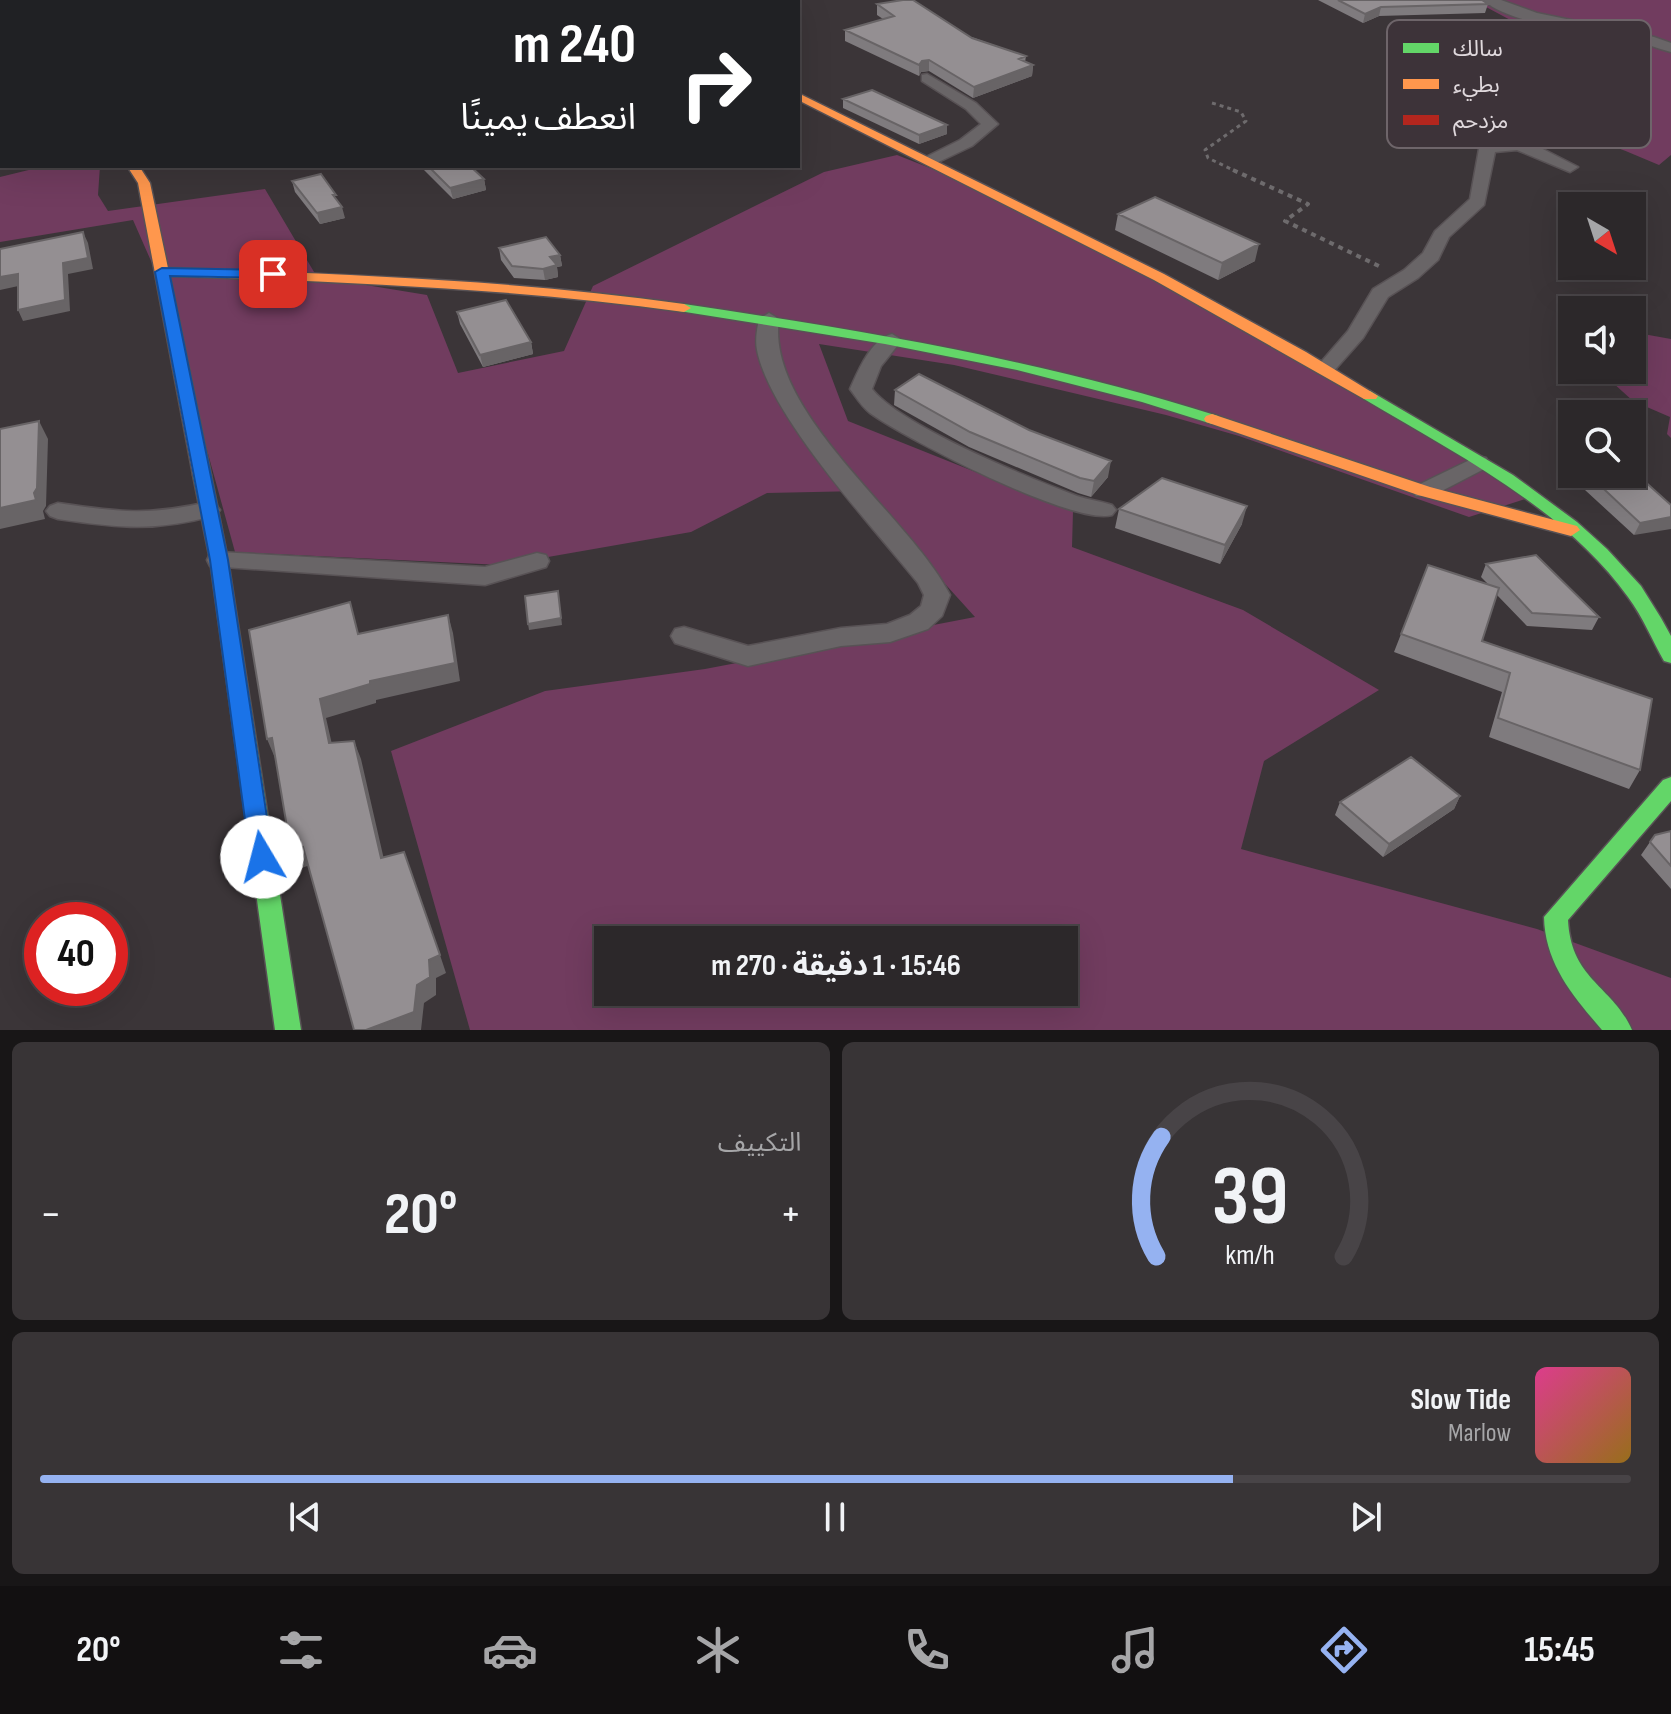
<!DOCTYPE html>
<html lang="ar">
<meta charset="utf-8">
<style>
body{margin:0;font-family:"Sofia Sans Condensed","Noto Sans Arabic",sans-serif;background:#383436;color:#f1f3f6;direction:rtl;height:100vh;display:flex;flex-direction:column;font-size:30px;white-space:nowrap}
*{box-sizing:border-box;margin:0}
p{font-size:26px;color:#a6a6a8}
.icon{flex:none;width:44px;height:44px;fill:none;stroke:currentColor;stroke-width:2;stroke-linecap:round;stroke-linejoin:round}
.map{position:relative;height:1030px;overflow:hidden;direction:ltr}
.sheet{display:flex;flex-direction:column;gap:12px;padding:12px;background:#181617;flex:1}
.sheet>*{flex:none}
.guide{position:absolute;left:0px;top:0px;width:800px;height:168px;box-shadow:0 8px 32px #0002,0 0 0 2px #484447;direction:rtl;background:#202124;color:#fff;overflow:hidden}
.needle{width:52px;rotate:141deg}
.fabs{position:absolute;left:1558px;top:192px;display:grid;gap:16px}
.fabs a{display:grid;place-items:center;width:88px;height:88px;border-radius:0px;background:#2c282a;box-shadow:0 8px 32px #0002,0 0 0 2px #484447;font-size:40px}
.speed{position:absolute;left:24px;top:902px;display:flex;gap:16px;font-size:40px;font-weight:700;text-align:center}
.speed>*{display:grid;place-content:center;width:104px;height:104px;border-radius:50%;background:#2c282a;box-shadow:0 8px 32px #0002,0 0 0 2px #484447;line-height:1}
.speed .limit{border:12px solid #d22;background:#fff;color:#111}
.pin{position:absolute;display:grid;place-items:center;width:68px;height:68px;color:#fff;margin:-34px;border-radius:16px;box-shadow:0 4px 12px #0006}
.me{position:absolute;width:88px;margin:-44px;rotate:352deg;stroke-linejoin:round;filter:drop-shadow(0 0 6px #0008)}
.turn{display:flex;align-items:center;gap:28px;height:168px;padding:0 32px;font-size:36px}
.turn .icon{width:104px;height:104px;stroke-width:2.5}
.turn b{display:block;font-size:56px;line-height:68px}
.big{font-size:60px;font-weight:700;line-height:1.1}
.sheet .widget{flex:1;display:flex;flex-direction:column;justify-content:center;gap:12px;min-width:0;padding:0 28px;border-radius:12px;background:#383436}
.sheet .dial{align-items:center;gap:0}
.dial svg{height:208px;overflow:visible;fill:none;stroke:#484447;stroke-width:7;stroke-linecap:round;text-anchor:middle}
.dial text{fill:#f1f3f6;stroke:none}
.song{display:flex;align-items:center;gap:24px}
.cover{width:96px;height:96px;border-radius:12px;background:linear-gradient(135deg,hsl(330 70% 55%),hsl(40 70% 35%))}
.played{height:8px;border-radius:4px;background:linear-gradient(90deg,#95b2f1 75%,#484447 75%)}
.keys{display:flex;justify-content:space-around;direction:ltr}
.heat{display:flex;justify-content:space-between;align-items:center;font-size:44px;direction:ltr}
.sheet .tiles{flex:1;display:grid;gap:12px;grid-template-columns:1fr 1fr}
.widget:last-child{grid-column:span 2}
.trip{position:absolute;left:594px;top:926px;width:484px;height:80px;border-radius:0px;background:#2c282a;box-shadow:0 8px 32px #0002,0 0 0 2px #484447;font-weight:700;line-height:80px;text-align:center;direction:rtl}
.dock{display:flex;height:128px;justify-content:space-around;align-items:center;background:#121011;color:#a6a6a8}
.dock .icon{width:56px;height:56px}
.dock .selected{color:#95b2f1}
.dock b{font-size:36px;color:#f1f3f6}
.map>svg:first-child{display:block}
</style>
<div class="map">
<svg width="1671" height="1030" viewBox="0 0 1671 1030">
<rect width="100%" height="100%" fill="#3b3538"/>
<path fill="#713c5f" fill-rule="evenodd" d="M1473,0H1671V155L1659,165C1589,134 1518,113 1442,98L1445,24L1516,23Z
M897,155L993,193L1344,384L1535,496L1469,517L1239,436L1166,415L954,365L819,344L848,421L1073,511L1072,547L1243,610L1379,690L1264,761L1241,849L1537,929L1671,978V1030H470L391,751L545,691L705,669L975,617L861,491L767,493L691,532L502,565L235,552L162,286L133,220L0,242V177L45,166H100L98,195L108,211L265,189L317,277L427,295L458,373L564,351L593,286L824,172ZM608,940H1064V992H608Z
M1632,332L1671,339V438L1667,434L1670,417L1633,401L1602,373L1603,370H1632Z"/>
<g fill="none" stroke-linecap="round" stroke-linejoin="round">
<defs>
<path id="lane" d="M0,104H2V109H0Z"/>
<path id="street" d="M449,0H463L464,2H450Z
M1483,0H1501L1537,13L1654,37L1671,43V52C1655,48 1639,41 1623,37C1583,28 1515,27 1483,0Z
M927,74L976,103L998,124L972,146L930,166L922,161L924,158L960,140L981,124L966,109L922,81V75Z
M1497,140L1535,145L1578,167L1570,172L1517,150L1495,152L1484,205L1449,237L1438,260L1418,278L1388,297L1363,338L1332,373H1318L1315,369L1348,331L1373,289L1404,270L1423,253L1435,231L1470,199L1479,149Z
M769,313L779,319C765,412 910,516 950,595L942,616L928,629L890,642L841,646L748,666L675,643L671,636L675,629L684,627L748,646L841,628L887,624L910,615L921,606L924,595L918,583C874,528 770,417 757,350C755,340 757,329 759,319Z
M892,334L902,340L881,366L872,389C901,426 1029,478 1077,496C1088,500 1101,501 1112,505L1116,510L1112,515C1074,526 906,439 870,413C862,407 856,397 850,389C858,371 871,339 892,334Z
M1478,456L1486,458L1489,463L1486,468L1432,496H1416L1412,491L1416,486Z
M208,502L216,505L220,510L216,515C155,532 120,528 58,519L50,516L46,511L50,506L58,503C119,512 147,516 208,502Z
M219,552L485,567L537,553L546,555L549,561L546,567L485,585L210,566L207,560L210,554Z"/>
<path id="fast" d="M118,0H128L117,2Z
M0,28H2V34H0Z
M684,304C865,331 1043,360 1218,416L1220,419L1212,424L1142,402L1017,370L885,344L679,311L677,308Z
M1370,391L1513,475L1577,522L1607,549L1641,586L1661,618L1671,636V663L1664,661C1652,640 1643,617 1628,597C1564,508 1456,454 1364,399L1362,396Z
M202,470L211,475L228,560L301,1030H275L210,560L193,475Z
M1671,777V801L1568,920C1571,980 1613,986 1632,1030H1602C1573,996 1545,964 1544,917L1663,780Z"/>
<path id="slow" d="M798,93L1164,274L1306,352L1378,396L1376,399H1364L1154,280L798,100Z
M127,166H139L150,183L168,268C341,274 513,280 684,304L691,308L684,312C513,288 342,282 170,276L211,475L202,480L193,475L138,183Z
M1212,414L1430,487L1577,526L1580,530L1571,536L1418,495L1206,422L1204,419L1206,416Z"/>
<path id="jam" d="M90,0H102L89,2Z
M376,0H387L375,2Z"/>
</defs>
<use href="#lane" stroke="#585255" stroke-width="3"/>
<use href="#street" stroke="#585255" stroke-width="3"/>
<use href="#fast" stroke="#585255" stroke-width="3"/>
<use href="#slow" stroke="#585255" stroke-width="3"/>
<use href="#jam" stroke="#585255" stroke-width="3"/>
<path stroke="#6e6b6d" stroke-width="3" stroke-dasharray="4 4" stroke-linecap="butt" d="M1212,103L1241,112L1246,121L1205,150L1208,158L1237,172"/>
<path stroke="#6e6b6d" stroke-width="4" stroke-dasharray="5 5" stroke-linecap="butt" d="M1233,170L1308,204L1285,221L1383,268"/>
<use href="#lane" fill="#696567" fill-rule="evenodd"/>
<use href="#street" fill="#696567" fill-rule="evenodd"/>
<use href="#fast" fill="#63d668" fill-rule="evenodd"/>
<use href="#slow" fill="#ff974d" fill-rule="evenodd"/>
<use href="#jam" fill="#b3261e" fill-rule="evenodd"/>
</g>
<path fill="#7f7b7e" d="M1318,0H1482L1488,4L1485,13L1379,16L1363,23Z
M877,4L1026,56L1025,62L1033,65L1032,76L973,98L929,71L921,72L919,76L845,41V30L883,19L877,15Z
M843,99L947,125V134L919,144L843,108Z
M423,166H470L484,179L486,190L453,199L424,170Z
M292,181L345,218L320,224L295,192Z
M1118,214L1255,261L1218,280L1115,230Z
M499,248L560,255L562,266L557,267L558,277L545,280L514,278L501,260Z
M457,312L531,342L533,354L483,367L460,324Z
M895,390L1108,477L1091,497L1078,493L969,447L894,405Z
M1591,477L1671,505L1634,535L1585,490Z
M1119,509L1242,524L1220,564L1115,528Z
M1486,564L1599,617L1592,630L1527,626L1497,595L1482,641L1640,770L1629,789L1489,737L1502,692L1394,652L1428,565L1488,584L1481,577Z
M1460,796L1454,809L1383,857L1335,815L1340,802Z
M1671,831V889L1641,855L1650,842Z"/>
<path fill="#686466" d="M1381,7L1379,16L1363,23L1365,14Z
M929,60V71L921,72L919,76V65L922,61Z
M1033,65L1032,76L973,98L974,87Z
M947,125V134L919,144V135Z
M0,137H2V148L0,149Z
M484,179L486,190L453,199L450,188Z
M342,207L345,218L320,224L317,213Z
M83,232L88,243L93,269L68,274L70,311L23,321L18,310L63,263Z
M1259,244L1255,261L1218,280L1222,263Z
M560,255L562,266L557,267L558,277L545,280L543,269L550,257Z
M18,274L23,285L0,290V277Z
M531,342L533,354L483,367L480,355Z
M39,421L48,439L46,506L43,511L45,519L0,529V508Z
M1111,461L1108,477L1091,497L1094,481Z
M1247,506L1242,524L1220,564L1225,545Z
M1671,517V529L1634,535L1640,523Z
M559,597L562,625L529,630L528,624Z
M448,615L453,633L460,681L376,700V703L326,718L336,762L329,743L320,699L370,681Z
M272,738L279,756L275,758L267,739Z
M354,741L361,759L388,877L381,858Z
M1460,796L1454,809L1383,857L1389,844Z
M303,847L310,865L299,869L291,851Z
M440,955L446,973L436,978V995L424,1003L421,1030H366L417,985L429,960Z"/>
<path fill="#948f92" stroke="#686466" stroke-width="2" d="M401,0H428L427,2H400Z
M552,0H627L628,2H552Z
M903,0H913L972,38L1026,56L1019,59L1033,65L974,87L929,60L922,61L919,65L845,30L894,16L877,4Z
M1338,0H1482L1488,4L1381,7L1365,14Z
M872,90L947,125L919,135L843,99Z
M2,115V137H0V116Z
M428,166H470L484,179L450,188Z
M321,174L336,195H333L342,207L317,213L292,181Z
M1155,197L1259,244L1222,263L1118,214Z
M83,232L88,258L63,263L65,300L18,310V274L0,277V249Z
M546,237L560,255L550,257L557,265L543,269L512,266L499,248Z
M506,300L531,342L480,355L457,312Z
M919,374L1029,430L1111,461L1094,481L1080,478L970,432L895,390Z
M39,421L37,488L34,493L36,500L0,508V429Z
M1632,470L1671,505V517L1640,523L1591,477L1609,474H1632Z
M1162,478L1247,506L1225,545L1119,509Z
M1536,555L1599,617L1532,613L1486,564Z
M1428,565L1499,588L1482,641L1652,699L1640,770L1498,718L1510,673L1401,634Z
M558,591L561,618L528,624L525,596Z
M350,602L358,634L448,615L455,663L370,681V684L320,699L329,743L354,741L381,858L404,852L440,955L429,960L430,977L417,985L414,1012L366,1030H354L303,847L291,851L272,738L267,739L249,630Z
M1411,757L1460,796L1389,844L1340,802Z
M1671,831V866L1650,842L1655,835Z"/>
<path fill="#1a73e8" stroke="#114b97" stroke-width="2" d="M162,268L273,270L280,274L273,278L170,276L228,560L273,857L270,864L262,867L253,864L250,857L210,560L155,272Z"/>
<rect x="1387" y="20" width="264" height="128" rx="12" fill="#3d3339" stroke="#6e656a" stroke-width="2"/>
<rect x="1403" y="43" width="36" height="10" fill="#63d668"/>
<rect x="1403" y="79" width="36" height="10" fill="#ff974d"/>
<rect x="1403" y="115" width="36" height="10" fill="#b3261e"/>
<g font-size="22" fill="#e0d9dd">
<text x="1453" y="56">سالك</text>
<text x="1453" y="92">بطيء</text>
<text x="1453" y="128">مزدحم</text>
</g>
</svg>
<div class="fabs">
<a><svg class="needle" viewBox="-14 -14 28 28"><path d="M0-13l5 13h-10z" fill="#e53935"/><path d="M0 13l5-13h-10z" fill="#a6a6a8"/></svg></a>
<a><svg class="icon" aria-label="sound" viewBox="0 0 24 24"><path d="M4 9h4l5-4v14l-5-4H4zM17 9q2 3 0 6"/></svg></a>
<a><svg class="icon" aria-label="search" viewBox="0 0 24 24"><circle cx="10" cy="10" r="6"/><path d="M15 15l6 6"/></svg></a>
</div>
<div class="speed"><div class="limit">40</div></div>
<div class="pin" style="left:273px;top:274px;background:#d93025"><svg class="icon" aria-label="arrive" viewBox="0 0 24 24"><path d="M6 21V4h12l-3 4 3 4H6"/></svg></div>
<svg class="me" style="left:262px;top:857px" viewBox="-20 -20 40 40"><circle r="19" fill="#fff"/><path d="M0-13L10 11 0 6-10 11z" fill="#1a73e8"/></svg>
<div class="trip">15:46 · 1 دقيقة · 270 m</div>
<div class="guide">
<div class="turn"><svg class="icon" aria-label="right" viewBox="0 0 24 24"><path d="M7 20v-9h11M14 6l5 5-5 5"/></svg><div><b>240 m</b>انعطف يمينًا</div></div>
</div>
</div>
<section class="sheet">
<div class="tiles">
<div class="widget dial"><svg viewBox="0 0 100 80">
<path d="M14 69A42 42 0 1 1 86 69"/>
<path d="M14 69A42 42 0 0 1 16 23" stroke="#95b2f1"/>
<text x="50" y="56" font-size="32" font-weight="700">39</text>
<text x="50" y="72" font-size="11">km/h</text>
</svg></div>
<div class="widget"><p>التكييف</p>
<div class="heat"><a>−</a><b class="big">20°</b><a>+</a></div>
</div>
<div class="widget">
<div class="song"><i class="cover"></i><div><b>Slow Tide</b><p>Marlow</p></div></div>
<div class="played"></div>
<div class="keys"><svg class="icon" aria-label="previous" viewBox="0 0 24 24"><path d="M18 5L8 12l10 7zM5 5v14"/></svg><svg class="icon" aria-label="pause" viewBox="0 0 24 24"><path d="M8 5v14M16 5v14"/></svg><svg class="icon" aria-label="next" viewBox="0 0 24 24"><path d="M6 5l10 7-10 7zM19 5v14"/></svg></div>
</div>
</div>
</section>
<nav class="dock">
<b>15:45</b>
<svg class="icon selected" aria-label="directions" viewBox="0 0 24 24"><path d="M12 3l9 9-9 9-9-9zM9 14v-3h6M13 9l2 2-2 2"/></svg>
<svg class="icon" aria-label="music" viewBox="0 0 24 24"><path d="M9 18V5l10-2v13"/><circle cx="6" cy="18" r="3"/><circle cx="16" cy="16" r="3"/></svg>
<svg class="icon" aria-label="phone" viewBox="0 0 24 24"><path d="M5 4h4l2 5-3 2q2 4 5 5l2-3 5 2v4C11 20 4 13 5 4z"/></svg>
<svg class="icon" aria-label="climate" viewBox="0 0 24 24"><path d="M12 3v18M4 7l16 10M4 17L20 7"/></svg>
<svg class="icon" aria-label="car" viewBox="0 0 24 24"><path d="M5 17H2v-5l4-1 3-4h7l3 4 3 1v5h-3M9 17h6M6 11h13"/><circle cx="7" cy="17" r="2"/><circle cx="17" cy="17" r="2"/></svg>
<svg class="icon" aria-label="filters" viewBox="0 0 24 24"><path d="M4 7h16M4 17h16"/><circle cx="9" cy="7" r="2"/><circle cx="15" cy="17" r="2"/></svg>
<b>20°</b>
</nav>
